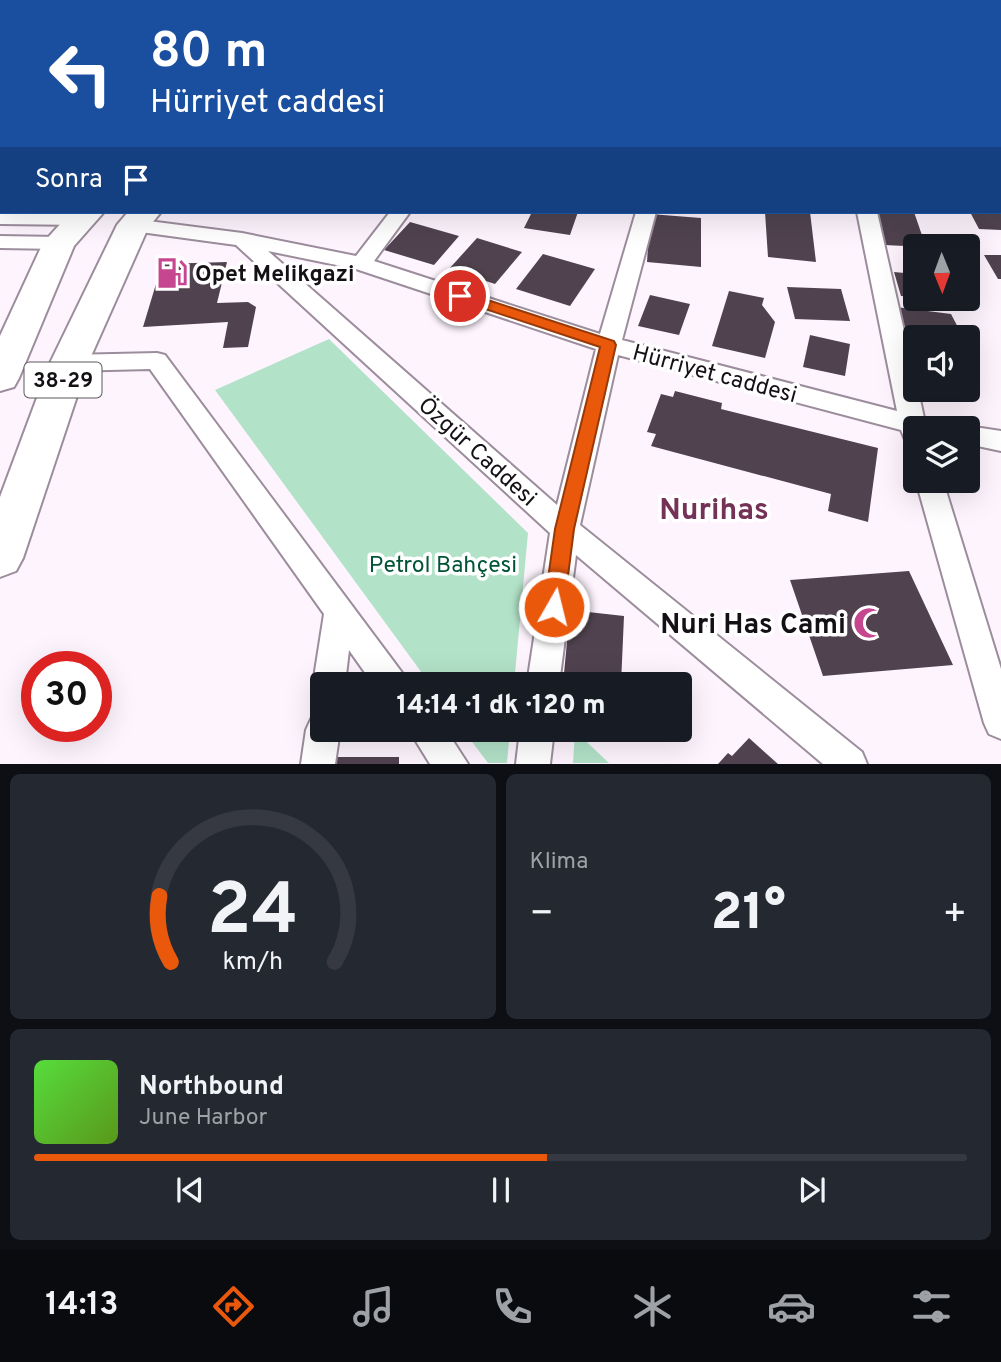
<!DOCTYPE html>
<html lang="tr">
<meta charset="utf-8">
<style>
body{margin:0;font-family:Overpass,sans-serif;background:#242831;color:#f1f3f6;height:100vh;display:flex;flex-direction:column;font-size:26px;white-space:nowrap}
*{box-sizing:border-box;margin:0}
p{font-size:23px;color:#9ea1a6}
.icon{flex:none;width:38px;height:38px;fill:none;stroke:currentColor;stroke-width:2;stroke-linecap:round;stroke-linejoin:round}
.map{position:relative;height:764px;overflow:hidden}
.details{display:flex;flex-direction:column;gap:10px;padding:10px;background:#0d0f14;flex:1}
.details>*{flex:none}
.top-card{position:absolute;left:0px;top:0px;width:1001px;height:214px;box-shadow:0 7px 28px #0002;background:#1a4fa0;color:#fff;overflow:hidden}
.needle{width:46px;rotate:179deg}
.fabs{position:absolute;left:903px;top:234px;display:grid;gap:14px}
.fabs a{display:grid;place-items:center;width:77px;height:77px;border-radius:7px;background:#171b24;box-shadow:0 7px 28px #0002;font-size:35px}
.speed{position:absolute;left:21px;top:651px;display:flex;gap:14px;font-size:35px;font-weight:700;text-align:center}
.speed>*{display:grid;place-content:center;width:91px;height:91px;border-radius:50%;background:#171b24;box-shadow:0 7px 28px #0002;line-height:1}
.speed .limit{border:10px solid #d22;background:#fff;color:#111}
.pin{position:absolute;display:grid;place-items:center;width:60px;height:60px;color:#fff;margin:-30px;border:4px solid #fff;border-radius:50%;box-shadow:0 2px 7px #0007}
.me{position:absolute;width:77px;margin:-38px;rotate:8deg;stroke-linejoin:round;filter:drop-shadow(0 0 5px #0008)}
.turn{display:flex;align-items:center;gap:24px;height:147px;padding:0 35px;font-size:32px}
.turn .icon{width:91px;height:91px;stroke-width:2.5}
.turn b{display:block;font-size:49px;line-height:60px}
.then{display:flex;align-items:center;height:66px;padding:0 35px;background:#0003;gap:14px;font-size:26px}
.big{font-size:52px;font-weight:800;line-height:1.1}
.details .widget{flex:1;display:flex;flex-direction:column;justify-content:center;gap:10px;min-width:0;padding:0 24px;border-radius:10px;background:#242831}
.details .dial{align-items:center;gap:0}
.dial svg{height:182px;overflow:visible;fill:none;stroke:#363941;stroke-width:7;stroke-linecap:round;text-anchor:middle}
.dial text{fill:#f1f3f6;stroke:none}
.song{display:flex;align-items:center;gap:21px}
.cover{width:84px;height:84px;border-radius:10px;background:linear-gradient(135deg,hsl(110 70% 55%),hsl(90 70% 35%))}
.played{height:7px;border-radius:4px;background:linear-gradient(90deg,#ea580c 55%,#363941 55%)}
.keys{display:flex;justify-content:space-around;direction:ltr}
.heat{display:flex;justify-content:space-between;align-items:center;font-size:38px;direction:ltr}
.details .tiles{flex:1;display:grid;gap:10px;grid-template-columns:1fr 1fr}
.widget:last-child{grid-column:span 2}
.trip{position:absolute;left:310px;top:672px;width:382px;height:70px;border-radius:7px;background:#171b24;box-shadow:0 7px 28px #0002;font-weight:800;line-height:70px;text-align:center}
.tabs{display:flex;height:112px;justify-content:space-around;align-items:center;background:#090b0e;color:#9ea1a6}
.tabs .icon{width:49px;height:49px}
.tabs .active{color:#ea580c}
.tabs b{font-size:32px;color:#f1f3f6}
.map>svg:first-child{display:block}
</style>
<div class="map">
<svg width="1001" height="764" viewBox="0 0 1001 764">
<rect width="100%" height="100%" fill="#fef4fe"/>
<path fill="#b2e2c8" d="M329,339L528,533L514,684H430L215,390Z
M463,730H510L507,763H488Z
M575,731L609,763H573Z"/>
<path fill="#50434f" d="M532,212H578L570,235L524,228Z
M765,212H810L816,262L768,257Z
M875,212H914L926,247L884,245Z
M970,212H1001V230L979,229Z
M650,214L701,218V267L647,262Z
M410,222L459,236L434,265L384,250Z
M477,238L522,252L495,284L449,269Z
M543,254L595,269L570,306L516,289Z
M984,255H1001V279H998Z
M227,262L217,303L248,302L256,307L248,347L223,348L228,322L143,327L162,264Z
M894,272L915,274V297L901,296Z
M787,287L841,289L850,321L795,319Z
M729,291L764,298L762,305L775,322L765,358L712,346Z
M650,295L690,304L679,335L638,326Z
M896,307L951,314L962,335L955,334L957,338H915L914,375Z
M810,335L850,344L845,376L803,367Z
M675,391L722,403L721,409L878,448L868,522L828,511L831,494L651,446L656,434L647,432L661,394L673,397Z
M909,571L953,665L823,676L790,580Z
M570,610L624,616L621,684H563Z
M749,738L778,764H718L728,753L732,756Z
M324,757H399V764H323Z"/>
<g fill="none" stroke-linecap="round" stroke-linejoin="round">
<defs>
<path id="street" d="M138,0H152L137,2Z
M168,0H182V2H168Z
M304,0H320L303,2Z
M555,0H570L554,2Z
M590,0H609L610,2H591Z
M878,0H897L898,2H879Z
M999,24L1001,25V35L999,34Z
M999,116H1001V126H999Z
M2,179V191L0,192V180Z
M0,212L82,213L89,215L92,219L89,223L82,225L0,224Z
M390,212H410L374,261L600,334L636,212H656L622,340L897,411L857,212H877L915,379V390H918L924,418L941,422L945,429H915V444L906,442L901,430L618,355L580,525L862,752L867,764H823L576,555L559,684H527L550,533L236,245L133,231L126,229L123,225L126,221L133,219L242,233L356,256ZM268,251L356,269L596,349L557,505Z
M0,236L59,237L66,239L69,243L66,247L59,249L0,248Z
M157,353L165,355L403,674L408,684H373L349,650L345,684H322V696L318,694L313,684L324,614L150,369L69,371L61,369L57,363L61,357L69,355Z
M968,426L1001,431V451L968,444V429H959Z
M916,481H943L1001,669V739L989,734L984,723Z
M322,715V730H340L335,764H301L306,730L311,719Z
M409,730H446L468,764H430Z
M520,730H554L550,764H516Z"/>
<path id="highway" d="M334,0H358L333,2Z
M390,0H414L389,2Z
M71,212H104L74,246L19,378L14,387L0,391V336L43,243Z
M128,212H161L148,228L88,363L23,558L16,571L0,577V497L50,363L117,225Z"/>
</defs>
<use href="#street" stroke="#9c8d9c" stroke-width="4"/>
<use href="#highway" stroke="#9c8d9c" stroke-width="4"/>
<use href="#street" fill="#fff" fill-rule="evenodd"/>
<use href="#highway" fill="#fff" fill-rule="evenodd"/>
</g>
<path fill="#ea580c" stroke="#983908" stroke-width="2" d="M460,291L614,341L616,345L574,529L564,607L561,613L554,615L547,613L544,607L555,529L600,347L455,299L452,296Z"/>
<defs>
<symbol id="fuel-bare" viewBox="-9 -9 18 18"><path d="M-5.5-6h7V0h2V4h1.3V-2.5L3-4.5l.8-.8L6-3V5H2.5V1h-1V6h-7ZM-4.2-4.7v3.2H.2V-4.7Z" fill="#c74690" stroke="#fff" stroke-width="2.5" paint-order="stroke"/></symbol>
<symbol id="mosque-bare" viewBox="-9 -9 18 18"><path d="M3.5-4.9A6 6 0 1 0 3.5 4.9A5 5 0 1 1 3.5-4.9Z" fill="#c74690" stroke="#fff" stroke-width="2.5" paint-order="stroke"/></symbol>
</defs>
<g fill-rule="evenodd">
<use href="#fuel-bare" x="150" y="251" width="44" height="44"/>
<use href="#mosque-bare" x="847" y="601" width="44" height="44"/>
</g>
<g text-anchor="middle" stroke-width="7" stroke-linejoin="round" paint-order="stroke">
<rect fill="#fff" stroke="#5b585b" stroke-width="2" x="24.5" y="362.5" width="77" height="35" rx="5"/>
<g font-size="21" font-weight="bold" fill="#151015">
<text x="63" y="387">38-29</text>
</g>
<g font-size="23" font-weight="bold" fill="#151015" stroke="#fff" text-anchor="start">
<text x="195" y="281">Opet Melikgazi</text>
</g>
<g font-size="23" fill="#151015" stroke="#fff">
<text transform="translate(715 373) rotate(15)" y="8">Hürriyet caddesi</text>
<text transform="translate(478 451) rotate(42)" y="8">Özgür Caddesi</text>
</g>
<g font-size="23" fill="#015436" stroke="#fff">
<text x="443" y="572">Petrol Bahçesi</text>
</g>
<g font-size="28" font-weight="bold" fill="#151015" stroke="#fff" text-anchor="end">
<text x="846" y="633">Nuri Has Cami</text>
</g>
<g font-size="30" font-weight="bold" fill="#743356" stroke="#fff">
<text x="714" y="519">Nurihas</text>
</g>
</g>
</svg>
<div class="fabs">
<a><svg class="needle" viewBox="-14 -14 28 28"><path d="M0-13l5 13h-10z" fill="#e53935"/><path d="M0 13l5-13h-10z" fill="#9ea1a6"/></svg></a>
<a><svg class="icon" aria-label="sound" viewBox="0 0 24 24"><path d="M4 9h4l5-4v14l-5-4H4zM17 9q2 3 0 6"/></svg></a>
<a><svg class="icon" aria-label="layers" viewBox="0 0 24 24"><path d="M12 4l9 5-9 5-9-5zM3 14l9 5 9-5"/></svg></a>
</div>
<div class="speed"><div class="limit">30</div></div>
<div class="pin" style="left:460px;top:296px;background:#d93025"><svg class="icon" aria-label="arrive" viewBox="0 0 24 24"><path d="M6 21V4h12l-3 4 3 4H6"/></svg></div>
<svg class="me" style="left:554px;top:607px" viewBox="-20 -20 40 40"><circle r="17" fill="#ea580c" stroke="#fff" stroke-width="3"/><path d="M0-11L8 9 0 5-8 9z" fill="#fff"/></svg>
<div class="trip">14:14 · 1 dk · 120 m</div>
<div class="top-card">
<div class="turn"><svg class="icon" aria-label="left" viewBox="0 0 24 24"><path d="M17 20v-9H6M10 6l-5 5 5 5"/></svg><div><b>80 m</b>Hürriyet caddesi</div></div>
<div class="then">Sonra<svg class="icon" aria-label="arrive" viewBox="0 0 24 24"><path d="M6 21V4h12l-3 4 3 4H6"/></svg></div>
</div>
</div>
<section class="details">
<div class="tiles">
<div class="widget dial"><svg viewBox="0 0 100 80">
<path d="M14 69A42 42 0 1 1 86 69"/>
<path d="M14 69A42 42 0 0 1 9 40" stroke="#ea580c"/>
<text x="50" y="56" font-size="32" font-weight="700">24</text>
<text x="50" y="72" font-size="11">km/h</text>
</svg></div>
<div class="widget"><p>Klima</p>
<div class="heat"><a>−</a><b class="big">21°</b><a>+</a></div>
</div>
<div class="widget">
<div class="song"><i class="cover"></i><div><b>Northbound</b><p>June Harbor</p></div></div>
<div class="played"></div>
<div class="keys"><svg class="icon" aria-label="previous" viewBox="0 0 24 24"><path d="M18 5L8 12l10 7zM5 5v14"/></svg><svg class="icon" aria-label="pause" viewBox="0 0 24 24"><path d="M8 5v14M16 5v14"/></svg><svg class="icon" aria-label="next" viewBox="0 0 24 24"><path d="M6 5l10 7-10 7zM19 5v14"/></svg></div>
</div>
</div>
</section>
<nav class="tabs">
<b>14:13</b>
<svg class="icon active" aria-label="directions" viewBox="0 0 24 24"><path d="M12 3l9 9-9 9-9-9zM9 14v-3h6M13 9l2 2-2 2"/></svg>
<svg class="icon" aria-label="music" viewBox="0 0 24 24"><path d="M9 18V5l10-2v13"/><circle cx="6" cy="18" r="3"/><circle cx="16" cy="16" r="3"/></svg>
<svg class="icon" aria-label="phone" viewBox="0 0 24 24"><path d="M5 4h4l2 5-3 2q2 4 5 5l2-3 5 2v4C11 20 4 13 5 4z"/></svg>
<svg class="icon" aria-label="climate" viewBox="0 0 24 24"><path d="M12 3v18M4 7l16 10M4 17L20 7"/></svg>
<svg class="icon" aria-label="car" viewBox="0 0 24 24"><path d="M5 17H2v-5l4-1 3-4h7l3 4 3 1v5h-3M9 17h6M6 11h13"/><circle cx="7" cy="17" r="2"/><circle cx="17" cy="17" r="2"/></svg>
<svg class="icon" aria-label="filters" viewBox="0 0 24 24"><path d="M4 7h16M4 17h16"/><circle cx="9" cy="7" r="2"/><circle cx="15" cy="17" r="2"/></svg>
</nav>
